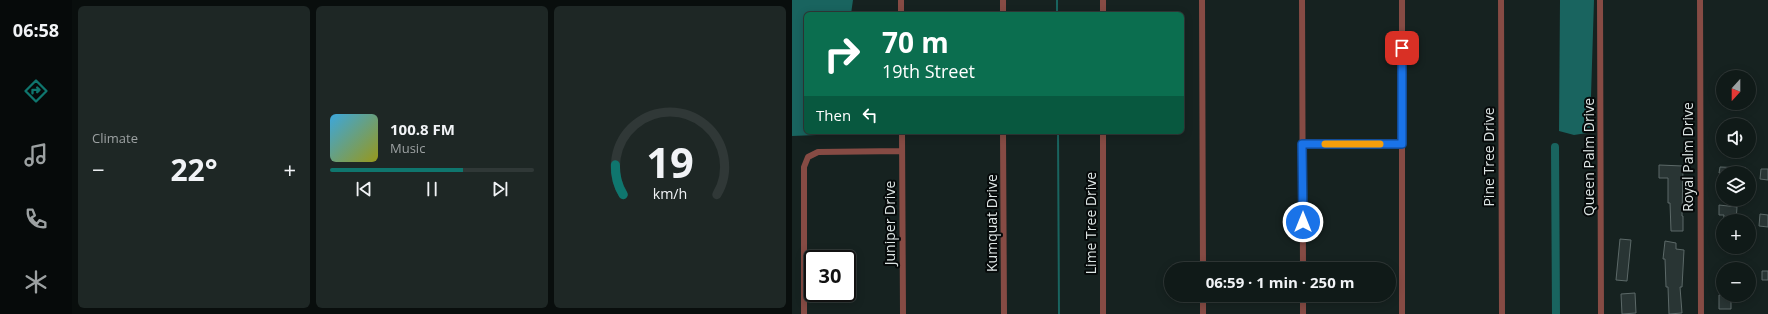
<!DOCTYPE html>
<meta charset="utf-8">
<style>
body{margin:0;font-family:"Open Sans",sans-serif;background:#1e2725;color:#f1f3f6;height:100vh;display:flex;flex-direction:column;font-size:15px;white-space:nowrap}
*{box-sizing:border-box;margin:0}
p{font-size:13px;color:#9ca1a2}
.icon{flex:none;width:22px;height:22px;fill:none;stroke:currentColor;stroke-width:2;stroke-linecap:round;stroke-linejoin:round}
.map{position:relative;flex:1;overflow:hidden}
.panel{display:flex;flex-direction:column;gap:6px;padding:6px;background:#090e0d;width:720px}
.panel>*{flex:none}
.banner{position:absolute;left:12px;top:12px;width:380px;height:122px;border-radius:6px;box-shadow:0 2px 10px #0003,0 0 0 1px #303837;background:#0b6e4f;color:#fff;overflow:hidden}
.needle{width:26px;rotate:201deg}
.fabs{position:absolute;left:924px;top:70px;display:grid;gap:8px}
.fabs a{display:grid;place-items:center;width:40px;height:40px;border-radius:50%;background:#101a18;box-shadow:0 2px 10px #0003,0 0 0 1px #303837;font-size:20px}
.speed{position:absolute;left:12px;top:250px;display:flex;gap:8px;font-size:20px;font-weight:700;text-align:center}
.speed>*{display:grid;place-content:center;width:52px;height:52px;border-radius:50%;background:#101a18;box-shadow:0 2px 10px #0003,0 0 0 1px #303837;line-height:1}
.speed .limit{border:2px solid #111;border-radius:6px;background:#fff;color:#111}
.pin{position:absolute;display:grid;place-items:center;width:34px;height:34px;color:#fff;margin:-17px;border-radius:8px;box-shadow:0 2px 6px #0006}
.me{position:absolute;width:44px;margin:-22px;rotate:0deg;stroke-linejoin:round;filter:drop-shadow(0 0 3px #0008)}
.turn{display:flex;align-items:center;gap:14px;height:84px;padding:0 12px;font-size:18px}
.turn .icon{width:52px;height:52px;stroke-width:2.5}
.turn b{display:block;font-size:28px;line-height:34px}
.then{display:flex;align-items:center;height:38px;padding:0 12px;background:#0003;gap:8px;font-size:15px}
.big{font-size:30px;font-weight:700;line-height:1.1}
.panel .card{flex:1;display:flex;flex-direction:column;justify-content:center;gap:6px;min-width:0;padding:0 14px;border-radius:6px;background:#1e2725}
.panel .dial{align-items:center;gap:0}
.dial svg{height:104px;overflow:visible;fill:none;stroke:#303837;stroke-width:7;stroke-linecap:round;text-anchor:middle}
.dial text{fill:#f1f3f6;stroke:none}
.song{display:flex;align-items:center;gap:12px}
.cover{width:48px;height:48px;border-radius:6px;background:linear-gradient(135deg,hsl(200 70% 55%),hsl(60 70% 35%))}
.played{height:4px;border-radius:2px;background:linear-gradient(90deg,#0f766e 65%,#303837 65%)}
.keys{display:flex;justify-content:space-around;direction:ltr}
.heat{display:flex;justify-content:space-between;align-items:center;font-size:22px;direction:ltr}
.panel .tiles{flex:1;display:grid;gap:6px;grid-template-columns:repeat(3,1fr)}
.trip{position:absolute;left:372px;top:262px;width:232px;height:40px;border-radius:20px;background:#101a18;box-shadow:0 2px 10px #0003,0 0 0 1px #303837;font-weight:700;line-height:40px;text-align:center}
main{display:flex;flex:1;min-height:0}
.tabs{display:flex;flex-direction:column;width:72px;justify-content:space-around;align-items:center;background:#060a0a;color:#9ca1a2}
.tabs .icon{width:28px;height:28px}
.tabs .active{color:#0f766e}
.tabs b{font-size:18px;color:#f1f3f6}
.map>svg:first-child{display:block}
</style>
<main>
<nav class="tabs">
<b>06:58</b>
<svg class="icon active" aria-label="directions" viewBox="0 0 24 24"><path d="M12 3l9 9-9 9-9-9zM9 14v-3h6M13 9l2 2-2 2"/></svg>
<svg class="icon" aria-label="music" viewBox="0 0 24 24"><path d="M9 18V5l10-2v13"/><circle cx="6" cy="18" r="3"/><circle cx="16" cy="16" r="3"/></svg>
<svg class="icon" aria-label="phone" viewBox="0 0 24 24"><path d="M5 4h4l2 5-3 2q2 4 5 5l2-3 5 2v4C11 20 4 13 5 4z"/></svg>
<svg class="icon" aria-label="climate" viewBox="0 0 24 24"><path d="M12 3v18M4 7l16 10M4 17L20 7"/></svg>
</nav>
<section class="panel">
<div class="tiles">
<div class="card"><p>Climate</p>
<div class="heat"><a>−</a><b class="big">22°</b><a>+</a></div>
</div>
<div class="card">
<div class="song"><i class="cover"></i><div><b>100.8 FM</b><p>Music</p></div></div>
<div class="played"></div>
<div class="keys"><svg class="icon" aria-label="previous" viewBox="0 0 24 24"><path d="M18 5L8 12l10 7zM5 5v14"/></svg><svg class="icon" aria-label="pause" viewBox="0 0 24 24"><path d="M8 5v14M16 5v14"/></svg><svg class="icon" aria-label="next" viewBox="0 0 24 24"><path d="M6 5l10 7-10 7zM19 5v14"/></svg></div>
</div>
<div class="card dial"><svg viewBox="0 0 100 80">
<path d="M14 69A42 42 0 1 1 86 69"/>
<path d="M14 69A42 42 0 0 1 8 46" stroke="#0f766e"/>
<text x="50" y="56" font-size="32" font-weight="700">19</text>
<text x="50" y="72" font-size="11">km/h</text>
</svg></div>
</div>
</section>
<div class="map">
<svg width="976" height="314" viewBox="0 0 976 314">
<rect width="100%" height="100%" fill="#162220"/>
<path fill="#19645f" d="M0,0H61L59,14H14V132H52L50,134L0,136Z
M768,0H802L798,128L795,133L782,135L767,131Z"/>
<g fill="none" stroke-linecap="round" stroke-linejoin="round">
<path stroke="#19645f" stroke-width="2" d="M265,0V14
M266,132L267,314"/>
<path stroke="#19645f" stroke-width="8" d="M763,147L764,314"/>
</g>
<path fill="#293534" stroke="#5c6968" d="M867,165L891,166L890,216H891V231H879L878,203H876V178H867Z
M928,167L954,168V173H927Z
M969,169H976V180L968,179Z
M927,205L945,207L944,221H931L932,215H927Z
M968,214L976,215V227L967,226Z
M828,239L839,240L835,281L824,280Z
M873,241L884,243V249L892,250L890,287H888L890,313L877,314L876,287H874L873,259H871Z
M970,271H976V280H970Z
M843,293L844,313L830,314L829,294Z
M927,295H939V309H927Z"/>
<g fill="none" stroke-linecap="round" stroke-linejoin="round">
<path stroke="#864b44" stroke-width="6" d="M109,0V14
M211,0V14
M311,0V14
M410,0L411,269
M510,0L511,269
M610,0V314
M709,0L710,314
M808,0L809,314
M908,0L909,314
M110,132L111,314
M211,132L212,314
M311,132V314
M511,144H610
M411,295V314
M511,295V314
M12,314V167L16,157L26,152L110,151"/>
</g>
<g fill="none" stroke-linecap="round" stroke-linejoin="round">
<defs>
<path id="route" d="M511,222L510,144H610V48"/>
</defs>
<use href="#route" stroke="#114b97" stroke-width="10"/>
<use href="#route" stroke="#1a73e8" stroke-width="7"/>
<path stroke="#f59e0b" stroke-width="7" d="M533,144H588"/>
</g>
<g text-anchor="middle" stroke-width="4" stroke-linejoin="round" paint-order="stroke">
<g font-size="14" fill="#dde5e4" stroke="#060a0a">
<text transform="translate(697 157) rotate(-90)" y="5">Pine Tree Drive</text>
<text transform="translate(797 157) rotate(-90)" y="5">Queen Palm Drive</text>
<text transform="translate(896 157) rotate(-90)" y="5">Royal Palm Drive</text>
<text transform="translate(98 223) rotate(-90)" y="5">Juniper Drive</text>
<text transform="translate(200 223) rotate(-90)" y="5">Kumquat Drive</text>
<text transform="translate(299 223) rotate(-90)" y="5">Lime Tree Drive</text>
</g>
</g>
</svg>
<div class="fabs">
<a><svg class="needle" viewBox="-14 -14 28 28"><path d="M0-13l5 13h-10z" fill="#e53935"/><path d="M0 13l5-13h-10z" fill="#9ca1a2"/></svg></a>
<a><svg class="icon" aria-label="sound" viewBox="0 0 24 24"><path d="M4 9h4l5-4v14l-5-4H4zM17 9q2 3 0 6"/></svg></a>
<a><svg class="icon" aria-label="layers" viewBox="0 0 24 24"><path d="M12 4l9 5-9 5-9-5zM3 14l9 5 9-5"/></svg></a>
<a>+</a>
<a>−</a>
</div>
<div class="speed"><div class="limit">30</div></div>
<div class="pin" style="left:610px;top:48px;background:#d93025"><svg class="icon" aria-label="arrive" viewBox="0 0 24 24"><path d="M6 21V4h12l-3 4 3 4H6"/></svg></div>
<svg class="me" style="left:511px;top:222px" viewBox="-20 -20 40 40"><circle r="17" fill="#1a73e8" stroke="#fff" stroke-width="3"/><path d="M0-11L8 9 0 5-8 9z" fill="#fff"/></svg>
<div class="trip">06:59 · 1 min · 250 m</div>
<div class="banner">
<div class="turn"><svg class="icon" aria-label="right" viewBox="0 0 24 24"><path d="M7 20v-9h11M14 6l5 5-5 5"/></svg><div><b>70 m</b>19th Street</div></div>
<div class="then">Then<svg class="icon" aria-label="left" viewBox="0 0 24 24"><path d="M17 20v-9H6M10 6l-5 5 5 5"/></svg></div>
</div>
</div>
</main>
